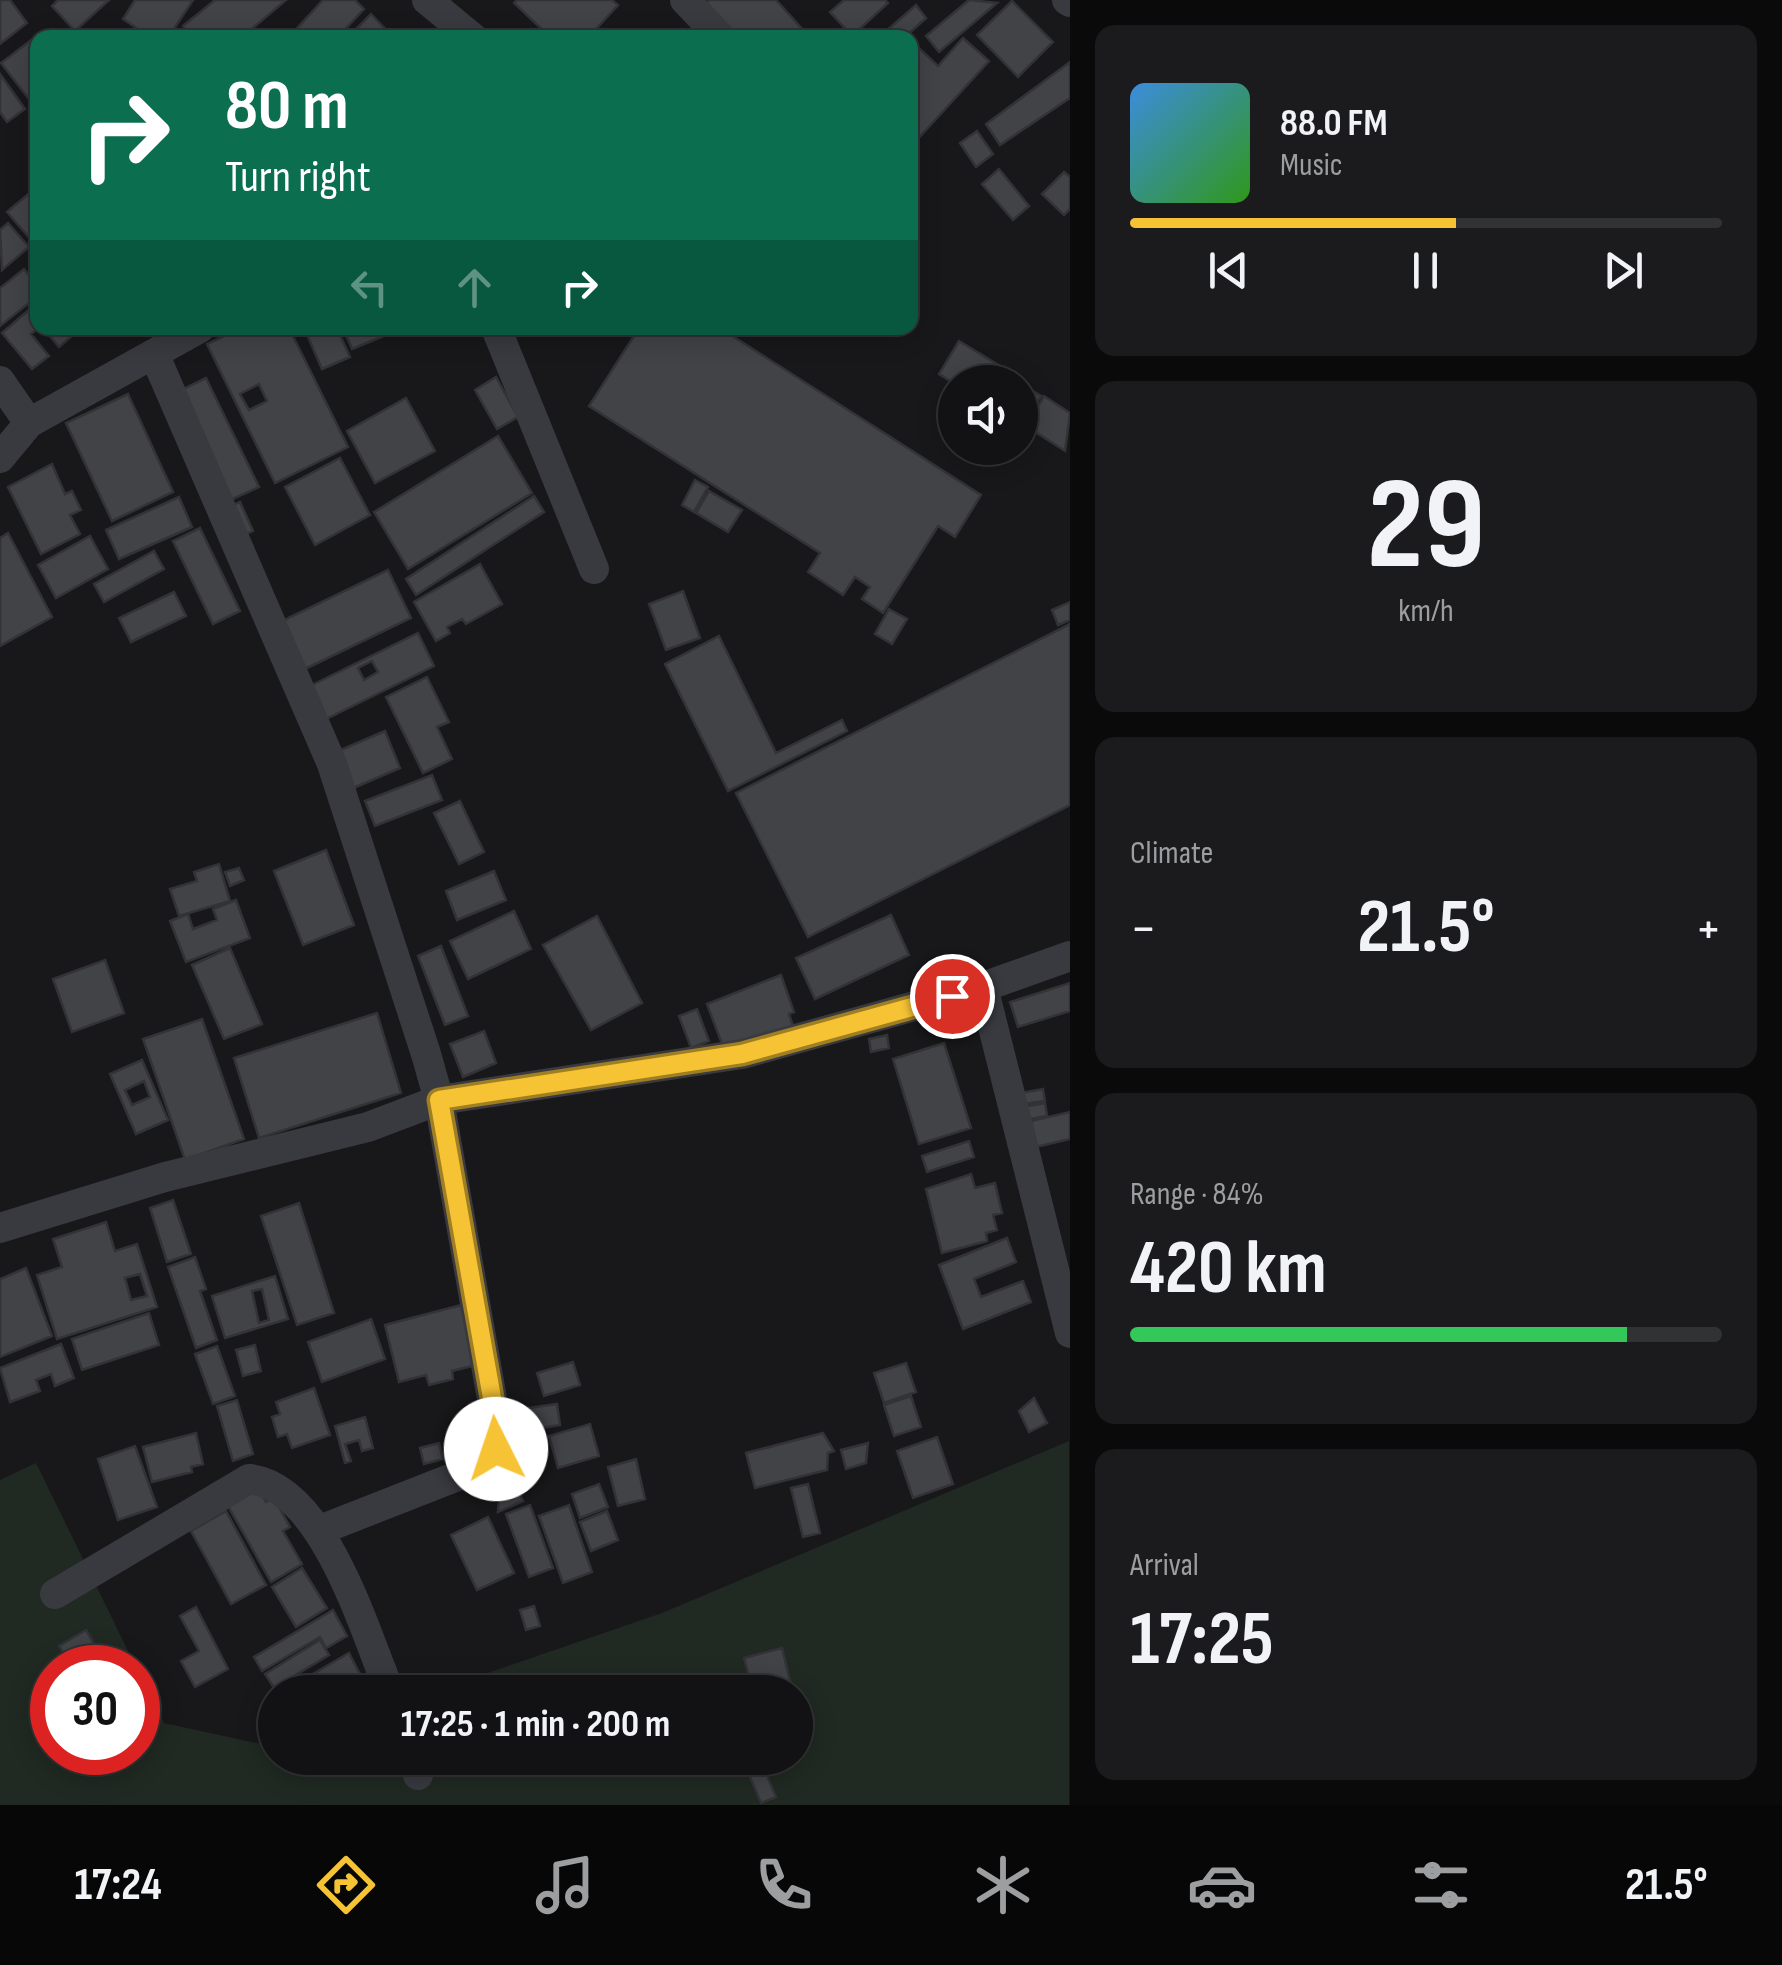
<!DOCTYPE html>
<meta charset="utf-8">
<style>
body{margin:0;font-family:"Sofia Sans Condensed",sans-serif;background:#1b1b1d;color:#f1f3f6;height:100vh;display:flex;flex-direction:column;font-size:38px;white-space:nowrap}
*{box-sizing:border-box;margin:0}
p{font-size:32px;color:#9c9ea0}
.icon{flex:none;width:55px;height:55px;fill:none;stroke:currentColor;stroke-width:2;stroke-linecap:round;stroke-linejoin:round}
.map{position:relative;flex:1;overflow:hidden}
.drawer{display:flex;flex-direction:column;gap:25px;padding:25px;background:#0a0a0b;width:712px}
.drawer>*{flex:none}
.guide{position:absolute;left:30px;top:30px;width:888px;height:305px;border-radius:20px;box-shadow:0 5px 25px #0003,0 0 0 2px #313234;background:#0b6e4f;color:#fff;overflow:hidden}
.fabs{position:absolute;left:938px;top:365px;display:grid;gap:20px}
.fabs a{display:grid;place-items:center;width:100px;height:100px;border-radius:50%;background:#121214;box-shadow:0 5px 25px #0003,0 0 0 2px #313234;font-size:50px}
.speed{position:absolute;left:30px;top:1645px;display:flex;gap:20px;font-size:50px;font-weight:700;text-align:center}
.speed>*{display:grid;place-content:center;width:130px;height:130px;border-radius:50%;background:#121214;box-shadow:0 5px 25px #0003,0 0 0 2px #313234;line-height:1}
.speed .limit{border:15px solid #d22;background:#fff;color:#111}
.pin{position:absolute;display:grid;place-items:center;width:85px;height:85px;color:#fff;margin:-42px;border:5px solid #fff;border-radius:50%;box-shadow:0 2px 10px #0007}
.me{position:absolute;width:110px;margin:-55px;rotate:356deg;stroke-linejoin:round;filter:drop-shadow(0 0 8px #0008)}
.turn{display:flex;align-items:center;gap:35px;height:210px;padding:0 30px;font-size:45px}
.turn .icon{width:130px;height:130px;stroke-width:2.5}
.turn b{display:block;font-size:70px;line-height:85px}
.lanes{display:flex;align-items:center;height:95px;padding:0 30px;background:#0003;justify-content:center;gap:50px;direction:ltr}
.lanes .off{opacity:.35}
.big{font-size:75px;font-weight:700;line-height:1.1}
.drawer .widget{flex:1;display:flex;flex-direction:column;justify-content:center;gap:15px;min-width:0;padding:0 35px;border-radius:20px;background:#1b1b1d}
.drawer .dial{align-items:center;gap:0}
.dial b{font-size:130px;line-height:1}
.song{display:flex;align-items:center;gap:30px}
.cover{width:120px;height:120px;border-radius:15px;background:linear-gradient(135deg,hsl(210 70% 55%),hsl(110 70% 35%))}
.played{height:10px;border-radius:5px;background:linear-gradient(90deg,#f6c335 55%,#313234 55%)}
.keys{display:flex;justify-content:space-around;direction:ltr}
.heat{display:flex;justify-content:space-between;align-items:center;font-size:55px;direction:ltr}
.charge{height:15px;border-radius:8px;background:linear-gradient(90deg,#34c759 84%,#313234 0)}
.trip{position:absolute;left:258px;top:1675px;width:555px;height:100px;border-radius:50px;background:#121214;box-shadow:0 5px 25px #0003,0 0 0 2px #313234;font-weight:700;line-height:100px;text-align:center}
.tab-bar{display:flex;height:160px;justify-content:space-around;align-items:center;background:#070708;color:#9c9ea0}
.tab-bar .icon{width:70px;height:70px}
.tab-bar .on{color:#f6c335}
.tab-bar b{font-size:45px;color:#f1f3f6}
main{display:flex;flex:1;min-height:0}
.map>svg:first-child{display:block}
</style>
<main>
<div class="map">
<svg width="1070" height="1805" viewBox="0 0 1070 1805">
<rect width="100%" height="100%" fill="#18181a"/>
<path fill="#202922" d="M1069,1441V1805H0V1480L36,1463L136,1667L52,1668V1752H138V1670L164,1723L275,1747V1758H795V1692H432L662,1613Z"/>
<path fill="#424347" stroke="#323237" stroke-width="2.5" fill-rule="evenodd" d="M0,0H10L27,23L0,44Z
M58,0H109L75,31L52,6Z
M135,0H193L168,38H151L123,19Z
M215,0H286L241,38H193L183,26Z
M323,0H355L364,9L337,38H288Z
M517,0H612L618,5L588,38H551L514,3Z
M709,0H776L805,32L799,38H734L705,4Z
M844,0H885L888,3L852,36L830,12Z
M969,0L997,3L939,52L926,36Z
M1012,1L1053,42L1018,77L977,35Z
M916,5L926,18L904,38H878Z
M371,14L394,38H347Z
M43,31L48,38H38V92L29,99L1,63Z
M963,38L989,61L915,142L910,138V97L917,88L910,81V61L920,49L938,66Z
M1070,62V98L1000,145L986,124Z
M0,74L25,109L7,122L0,112Z
M977,131L993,154L976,167L960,143Z
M999,169L1029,206L1013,220L982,184Z
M1064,172L1070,177V209L1064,215L1042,194Z
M38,186V248L7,212Z
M8,223L29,247L2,270L0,230Z
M24,269L38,286V296L0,326V288Z
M38,302L39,328L31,334L49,356L32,369L2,333Z
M43,328H71L75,333L59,347Z
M241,328H289L348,447L275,483L207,344ZM259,384L267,401L249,410L240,394Z
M304,328H337L350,357L322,369Z
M343,328H403L352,349Z
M639,328H720L981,495L955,537L938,526L883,613L862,599L870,587L855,577L843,595L808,572L820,553L589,406Z
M959,341L1000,366L990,382L955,384L939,374Z
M496,377L518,417L497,429L475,390Z
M206,378L259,487L228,501L175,393Z
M1020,383L1041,396L1023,424L1020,422Z
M128,394L173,492L112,521L66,423Z
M1044,396L1070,413L1065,451L1026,426Z
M406,398L435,451L375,483L347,431Z
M498,436L532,493L408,569L374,512Z
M340,458L370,515L315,545L285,487Z
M52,464L65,494L72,491L81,510L70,515L80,534L41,554L8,487Z
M695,480L708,487L694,512L682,505Z
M709,491L742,510L728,532L696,513Z
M534,496L544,512L416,595L406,579Z
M179,497L192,527L119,559L106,530Z
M240,502L253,531L238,538L225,509Z
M200,528L240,611L213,624L173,541Z
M8,533L52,617L0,646V538Z
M90,536L108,569L56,598L38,565Z
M154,551L164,569L104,602L94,584Z
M480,564L502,604L466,624L462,619L447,627L450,633L436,641L414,602Z
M388,570L411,618L305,669L282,621Z
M683,591L700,638L666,650L649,604Z
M174,592L186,616L131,642L119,618Z
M1070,602V620L1058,625L1052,610Z
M889,609L907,619L892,644L875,634Z
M1070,624V805L808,937L736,793Z
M418,633L434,666L322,721L306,688ZM372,661L378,672L364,680L358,668Z
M719,636L776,753L842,720L847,731L728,791L665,664Z
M427,677L449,722L437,727L452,759L423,773L386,697Z
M385,731L400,768L351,789L336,752Z
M432,775L442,800L375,826L365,801Z
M460,801L484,852L459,864L434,813Z
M326,850L354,925L303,945L274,871Z
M219,864L230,901L179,916L170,889L197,881L194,872Z
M239,868L244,880L230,886L225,872Z
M494,871L506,900L457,920L446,891Z
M236,900L250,938L186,962L170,921L188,914L193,929L217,920L213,909Z
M514,911L531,949L468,979L450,941Z
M891,915L909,955L815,999L796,958Z
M597,916L642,1003L591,1030L543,945Z
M441,946L468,1016L445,1025L418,956Z
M230,948L262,1024L224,1039L192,965Z
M105,960L124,1013L72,1032L53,979Z
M781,975L794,1012L789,1014L793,1026L725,1052L707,1004Z
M1070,983V1011L1018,1027L1010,1002Z
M697,1009L709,1041L691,1048L679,1016Z
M377,1013L401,1093L259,1138L234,1058Z
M202,1019L244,1139L185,1160L143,1039Z
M484,1031L496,1063L463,1077L450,1044Z
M887,1035L889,1048L871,1052L869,1039Z
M944,1043L971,1128L919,1144L893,1059Z
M142,1060L168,1120L136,1134L110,1074ZM144,1081L150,1097L132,1105L125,1090Z
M1043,1089L1045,1101L1023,1104L1021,1093Z
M1045,1103L1047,1116L1025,1120L1023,1107Z
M1070,1112V1139L1036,1147L1031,1121Z
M969,1141L974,1157L927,1172L922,1156Z
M971,1174L975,1188L995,1183L1002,1213L993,1215L997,1230L986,1233L987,1241L942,1253L926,1189Z
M173,1200L191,1254L167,1262L150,1208Z
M299,1203L334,1313L297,1325L261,1216Z
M106,1222L115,1251L137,1244L157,1307L57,1339L37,1275L62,1267L53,1239ZM140,1274L147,1296L131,1300L125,1278Z
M1007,1238L1016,1262L974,1279L981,1297L1023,1281L1031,1302L963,1329L939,1265Z
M195,1257L206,1289L200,1291L217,1340L196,1348L168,1267Z
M26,1268L52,1336L0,1357V1279Z
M275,1276L288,1319L225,1338L212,1296ZM262,1289L269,1320L259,1323L252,1291Z
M461,1305L476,1365L452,1371L453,1379L429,1385L426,1375L399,1382L385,1325Z
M149,1313L159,1345L82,1370L72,1339Z
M371,1319L385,1359L322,1382L308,1342Z
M61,1344L74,1378L55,1386L51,1374L36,1380L40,1391L10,1402L0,1368Z
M255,1345L261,1371L243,1376L236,1350Z
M217,1346L235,1396L213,1404L195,1354Z
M573,1362L580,1385L544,1396L537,1373Z
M906,1363L916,1392L884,1403L874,1373Z
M314,1388L330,1435L292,1448L287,1434L278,1437L272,1417L280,1414L276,1402Z
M911,1396L921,1427L894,1436L884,1405Z
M1034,1398L1047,1423L1029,1432L1019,1411Z
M237,1400L253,1454L233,1461L217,1406Z
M557,1404L560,1425L531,1430L528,1408Z
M365,1417L373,1448L362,1451L359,1440L345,1444L351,1461L345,1463L335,1426Z
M590,1424L599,1456L558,1468L549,1436Z
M196,1433L203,1464L191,1467L192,1472L152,1482L143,1447Z
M823,1433L834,1451L828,1453L827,1470L755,1488L746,1453Z
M937,1437L953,1484L913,1498L897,1451Z
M439,1443L443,1459L424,1464L420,1448Z
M868,1443L866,1463L846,1469L841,1450Z
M135,1446L157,1507L118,1520L98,1459Z
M636,1459L645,1499L618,1506L608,1467Z
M599,1484L608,1507L580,1518L572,1494Z
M808,1484L820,1533L803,1537L791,1488Z
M516,1486L523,1501L498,1512L499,1496H491Z
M259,1489L266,1502L274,1498L290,1527L283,1531L302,1564L271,1582L228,1506Z
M530,1505L553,1568L529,1577L506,1514Z
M569,1505L592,1572L563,1583L539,1516Z
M226,1511L266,1585L231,1604L191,1531Z
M607,1511L618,1540L591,1551L580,1522Z
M488,1517L514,1573L477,1590L451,1535Z
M302,1568L327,1608L296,1627L272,1587Z
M534,1606L540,1626L526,1630L520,1610Z
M196,1607L228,1669L195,1687L181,1661L199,1651L180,1616Z
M333,1610L347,1636L326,1648L320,1637L262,1671L254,1657Z
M86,1630L106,1664L71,1668L59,1646Z
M320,1640L329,1655L274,1688L265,1674Z
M782,1648L793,1692H753L744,1658Z
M349,1653L360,1674L325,1692H282Z
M760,1759L776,1797L761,1803L745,1765Z"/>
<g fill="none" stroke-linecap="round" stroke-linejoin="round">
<path stroke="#393a40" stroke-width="30" d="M427,0L473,38
M685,0L721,38
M1067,0L1070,2
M496,328L594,569
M155,356L332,764L426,1054L439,1100L497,1427L496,1449L483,1466L320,1530
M0,381L29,423
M0,458L29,423L200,328
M983,987L1070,1333
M0,1228L165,1177L368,1127L439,1100L742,1054L983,987L1070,956
M55,1594L249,1479C324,1487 364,1631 390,1692
M412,1758L418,1775"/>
</g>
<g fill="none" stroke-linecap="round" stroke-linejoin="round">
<defs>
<path id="route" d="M496,1449L497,1426L439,1100L742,1054L952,996"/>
</defs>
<use href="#route" stroke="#a07f22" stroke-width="25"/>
<use href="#route" stroke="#f6c335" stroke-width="18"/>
</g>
</svg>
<div class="fabs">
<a><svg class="icon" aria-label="sound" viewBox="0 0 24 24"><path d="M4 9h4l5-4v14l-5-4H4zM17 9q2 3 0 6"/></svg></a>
</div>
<div class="speed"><div class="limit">30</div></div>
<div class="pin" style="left:952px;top:996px;background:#d93025"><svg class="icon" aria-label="arrive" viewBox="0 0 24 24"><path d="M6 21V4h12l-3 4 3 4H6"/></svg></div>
<svg class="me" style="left:496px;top:1449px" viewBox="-20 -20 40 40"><circle r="19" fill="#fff"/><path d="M0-13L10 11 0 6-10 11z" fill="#f6c335"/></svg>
<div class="trip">17:25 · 1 min · 200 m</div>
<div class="guide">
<div class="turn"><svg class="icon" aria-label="right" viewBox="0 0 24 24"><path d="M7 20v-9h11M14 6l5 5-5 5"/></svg><div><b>80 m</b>Turn right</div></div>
<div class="lanes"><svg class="icon off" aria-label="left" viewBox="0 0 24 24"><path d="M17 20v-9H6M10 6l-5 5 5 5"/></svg><svg class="icon off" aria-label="ahead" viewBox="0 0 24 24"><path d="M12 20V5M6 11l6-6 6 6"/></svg><svg class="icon" aria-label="right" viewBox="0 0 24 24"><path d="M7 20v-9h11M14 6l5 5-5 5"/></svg></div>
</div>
</div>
<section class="drawer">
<div class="widget">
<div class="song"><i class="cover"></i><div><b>88.0 FM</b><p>Music</p></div></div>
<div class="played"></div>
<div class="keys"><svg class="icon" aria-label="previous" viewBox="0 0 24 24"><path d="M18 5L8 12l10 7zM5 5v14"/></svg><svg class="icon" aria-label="pause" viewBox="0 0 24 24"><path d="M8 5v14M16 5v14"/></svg><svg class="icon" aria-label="next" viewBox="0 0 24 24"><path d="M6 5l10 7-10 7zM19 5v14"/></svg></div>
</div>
<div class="widget dial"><b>29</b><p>km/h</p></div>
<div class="widget"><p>Climate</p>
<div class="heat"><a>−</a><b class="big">21.5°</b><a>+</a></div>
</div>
<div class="widget"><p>Range · 84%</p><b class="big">420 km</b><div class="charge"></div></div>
<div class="widget"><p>Arrival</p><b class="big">17:25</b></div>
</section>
</main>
<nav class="tab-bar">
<b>17:24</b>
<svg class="icon on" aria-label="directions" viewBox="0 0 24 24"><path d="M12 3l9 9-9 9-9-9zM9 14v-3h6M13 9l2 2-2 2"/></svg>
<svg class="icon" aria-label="music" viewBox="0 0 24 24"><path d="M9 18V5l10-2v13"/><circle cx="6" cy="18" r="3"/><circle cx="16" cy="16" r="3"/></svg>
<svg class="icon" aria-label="phone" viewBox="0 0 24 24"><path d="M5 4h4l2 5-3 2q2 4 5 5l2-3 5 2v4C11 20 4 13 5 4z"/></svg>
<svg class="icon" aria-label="climate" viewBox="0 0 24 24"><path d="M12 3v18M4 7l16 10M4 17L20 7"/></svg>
<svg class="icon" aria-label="car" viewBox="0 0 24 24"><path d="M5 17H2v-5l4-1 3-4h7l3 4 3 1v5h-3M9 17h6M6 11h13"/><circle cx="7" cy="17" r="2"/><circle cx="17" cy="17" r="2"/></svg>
<svg class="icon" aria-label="filters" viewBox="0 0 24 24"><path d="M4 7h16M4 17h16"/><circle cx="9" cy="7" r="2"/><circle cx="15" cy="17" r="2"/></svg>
<b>21.5°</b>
</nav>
